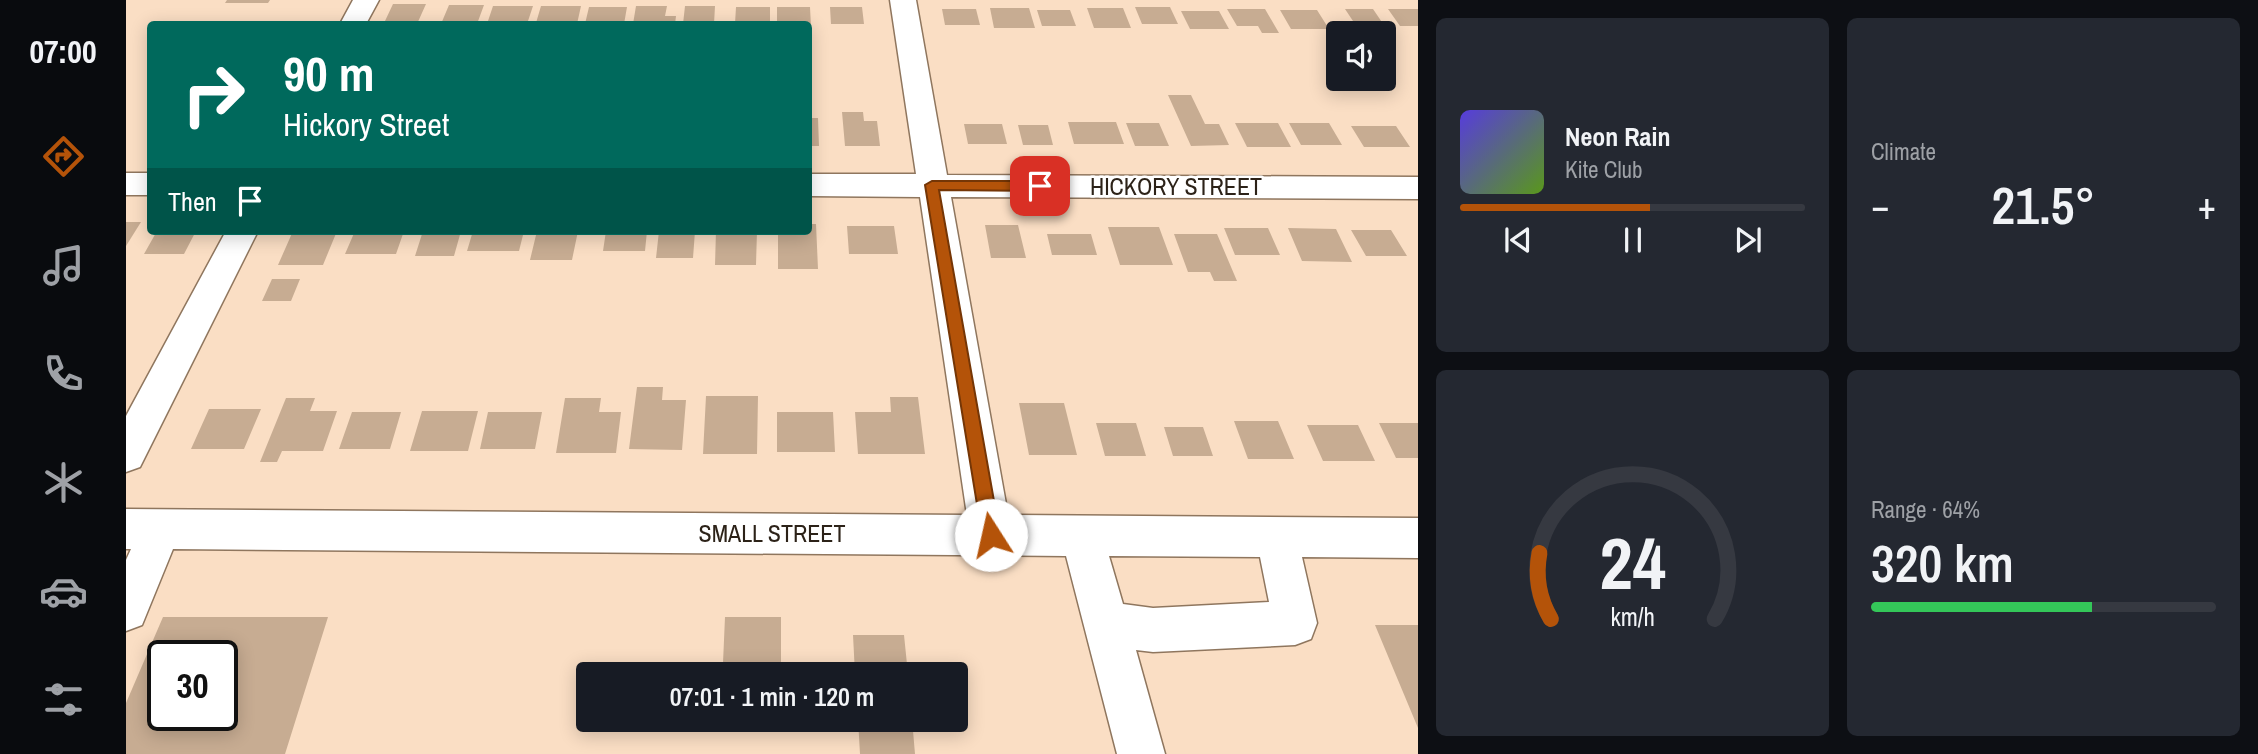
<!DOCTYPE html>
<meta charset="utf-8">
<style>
body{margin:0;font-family:"Archivo Narrow",sans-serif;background:#242831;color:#f1f3f6;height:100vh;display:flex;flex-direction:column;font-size:26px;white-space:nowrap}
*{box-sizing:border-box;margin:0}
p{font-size:23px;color:#9ea1a6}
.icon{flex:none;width:38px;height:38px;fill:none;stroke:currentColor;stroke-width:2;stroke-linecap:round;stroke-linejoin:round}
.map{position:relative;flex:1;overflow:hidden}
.sheet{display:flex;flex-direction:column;gap:18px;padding:18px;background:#0d0f14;width:840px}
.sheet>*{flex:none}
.banner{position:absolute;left:21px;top:21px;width:665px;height:214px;border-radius:7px;box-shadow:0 4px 18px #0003;background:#00695c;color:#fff;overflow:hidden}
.fabs{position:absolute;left:1200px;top:21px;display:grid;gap:14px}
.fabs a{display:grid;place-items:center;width:70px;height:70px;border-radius:7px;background:#171b24;box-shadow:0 4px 18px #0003;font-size:35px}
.speed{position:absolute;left:21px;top:640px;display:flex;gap:14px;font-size:35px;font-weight:700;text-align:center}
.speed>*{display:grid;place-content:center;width:91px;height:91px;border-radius:50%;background:#171b24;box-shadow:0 4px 18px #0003;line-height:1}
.speed .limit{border:4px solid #111;border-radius:10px;background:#fff;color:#111}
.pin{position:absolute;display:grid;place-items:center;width:60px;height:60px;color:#fff;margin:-30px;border-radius:14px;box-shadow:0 4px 10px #0006}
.me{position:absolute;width:77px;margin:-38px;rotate:350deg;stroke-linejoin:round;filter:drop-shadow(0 0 5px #0008)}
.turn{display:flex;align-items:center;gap:24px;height:147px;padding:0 21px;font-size:32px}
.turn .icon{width:91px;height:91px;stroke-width:2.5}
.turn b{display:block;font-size:49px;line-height:60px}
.then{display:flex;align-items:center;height:66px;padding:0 21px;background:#0003;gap:14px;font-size:26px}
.big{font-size:52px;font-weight:600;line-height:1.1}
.sheet .widget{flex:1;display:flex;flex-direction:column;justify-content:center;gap:10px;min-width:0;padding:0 24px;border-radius:10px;background:#242831}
.sheet .dial{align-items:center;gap:0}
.dial svg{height:182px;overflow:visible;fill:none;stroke:#363941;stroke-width:7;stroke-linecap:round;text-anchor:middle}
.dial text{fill:#f1f3f6;stroke:none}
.song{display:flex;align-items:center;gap:21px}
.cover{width:84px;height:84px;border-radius:10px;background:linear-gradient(135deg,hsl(250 70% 55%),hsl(90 70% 35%))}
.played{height:7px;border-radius:4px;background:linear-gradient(90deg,#b45309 55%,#363941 55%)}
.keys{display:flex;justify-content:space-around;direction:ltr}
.heat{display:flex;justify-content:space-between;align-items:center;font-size:38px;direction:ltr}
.charge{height:10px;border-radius:5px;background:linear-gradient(90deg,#34c759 64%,#363941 0)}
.sheet .tiles{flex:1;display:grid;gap:18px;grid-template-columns:repeat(2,1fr)}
.trip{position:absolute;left:450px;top:662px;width:392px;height:70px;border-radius:7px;background:#171b24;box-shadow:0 4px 18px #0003;font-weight:600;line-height:70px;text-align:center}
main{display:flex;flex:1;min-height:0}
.tab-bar{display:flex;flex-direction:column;width:126px;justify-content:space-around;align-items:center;background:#090b0e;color:#9ea1a6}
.tab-bar .icon{width:49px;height:49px}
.tab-bar .current{color:#b45309}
.tab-bar b{font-size:32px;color:#f1f3f6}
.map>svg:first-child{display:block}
</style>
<main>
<nav class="tab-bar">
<b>07:00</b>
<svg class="icon current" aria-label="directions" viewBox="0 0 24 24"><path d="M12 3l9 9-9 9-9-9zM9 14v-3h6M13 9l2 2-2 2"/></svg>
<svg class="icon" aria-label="music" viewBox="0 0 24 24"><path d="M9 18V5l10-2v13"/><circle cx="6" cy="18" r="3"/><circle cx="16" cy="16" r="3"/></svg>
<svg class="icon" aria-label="phone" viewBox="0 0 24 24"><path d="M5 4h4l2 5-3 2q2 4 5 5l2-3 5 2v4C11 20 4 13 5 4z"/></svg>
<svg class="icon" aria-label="climate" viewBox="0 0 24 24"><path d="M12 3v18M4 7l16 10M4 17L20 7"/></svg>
<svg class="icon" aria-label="car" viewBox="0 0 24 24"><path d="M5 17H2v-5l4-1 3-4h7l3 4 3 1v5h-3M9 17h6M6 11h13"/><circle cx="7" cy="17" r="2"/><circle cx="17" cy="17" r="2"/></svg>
<svg class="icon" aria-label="filters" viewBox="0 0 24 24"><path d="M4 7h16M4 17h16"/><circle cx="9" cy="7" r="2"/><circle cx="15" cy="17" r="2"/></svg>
</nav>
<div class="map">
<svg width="1292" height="754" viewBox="0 0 1292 754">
<rect width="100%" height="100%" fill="#fadec4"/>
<path fill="#c7ac92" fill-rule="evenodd" d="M101,0H144L142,3H99Z
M267,4H300L291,24L259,21Z
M323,5H358L351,24H315Z
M367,6H407L401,24H361Z
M415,6H455L451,24L410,23Z
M510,6H541L539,16H550L549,24H507Z
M559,6H589L588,24H557Z
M463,7H501L498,24H459Z
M610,7H644V24H609Z
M651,7H684L685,27L651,24Z
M704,7H736L738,24H705Z
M1009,7H1044L1052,24H1016Z
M864,8H903L909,28H868Z
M961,8H997L1005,28H968Z
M816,9H850L854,25H819Z
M1101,9H1139L1153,33H1136L1132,26H1111Z
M1219,9H1247L1266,37H1258V33H1224L1215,21H1227Z
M1262,9H1292V26H1274Z
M911,10H944L950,26H916Z
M1154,10H1191L1203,29H1165Z
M1055,11H1093L1103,29H1064Z
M1042,95H1065L1079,124H1093L1103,145L1065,146Z
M716,112H737L738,121H751L754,146H719Z
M682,118H692L693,146H682Z
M942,122H990L998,144H948Z
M1000,123H1033L1043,146H1009Z
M1109,123H1152L1165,147H1121Z
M1163,123H1203L1216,145H1175Z
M838,124H876L881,144H842Z
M892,125H922L927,145H897Z
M1225,126H1270L1284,147H1238Z
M0,222H15L0,246Z
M682,224H690L692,269H652V231H682Z
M859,225H892L900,258H865Z
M721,226H768L772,254H723Z
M982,227H1033L1047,265H994Z
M1098,228H1142L1154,255H1109Z
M1162,228L1210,229L1226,262L1176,261Z
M1225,230H1265L1281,256H1240Z
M31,231H70L58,254H18Z
M167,231H211L197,265H152Z
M229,231H278L270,254H219Z
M297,231H335L328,256H289Z
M347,231H398L393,251H341Z
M411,231H452L446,260H404Z
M480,231H521L519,251H477Z
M533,231H569L567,258H530Z
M590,231H631L630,265H589Z
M921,234H965L971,255H926Z
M1048,234H1091L1111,281H1088L1084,272H1062Z
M146,279H174L165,301H136Z
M511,387H537L536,400H560L556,450L503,449Z
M580,396H632L631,454H577Z
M764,397H792L799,454H732L729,412H765Z
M160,398H189L184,411H211L197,451H156L151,462H134Z
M439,398H475L473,412H495L490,453H430Z
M893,403H938L951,455H903Z
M83,409H135L118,449H65Z
M296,411H352L342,451H284Z
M226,412H275L264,449H213Z
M362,412H416L409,449H354Z
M651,412H707L709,452H651Z
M1108,421H1152L1168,459H1122Z
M970,423H1010L1020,456H979Z
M1253,423H1292V458H1270Z
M1181,425H1232L1249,461H1197Z
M1038,427H1077L1087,456H1047Z
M37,617H202L159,754H0V703ZM37,656H96V716H37Z
M599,617H655V663H597Z
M1249,625H1292V728Z
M727,635H778L782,674H729Z
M732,719H786L789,754H734Z"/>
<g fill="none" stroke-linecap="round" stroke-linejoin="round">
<defs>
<path id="minor" d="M227,0H253L240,24H214Z
M764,0H790L821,175L1292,177V199L825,197L882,515L1292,518V558L1176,557L1191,623L1185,639L1169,645L1027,652L1010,650L1039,754H991L940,556L47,549L16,625L0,631V560L5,549H0V509L841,515L794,197L682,196V174H790ZM983,556L1134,557L1143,602L1027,608L997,604Z
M0,173H24V195H0Z
M100,231H132L14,467L0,472V416Z"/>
</defs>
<use href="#minor" stroke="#8f765e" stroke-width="3"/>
<use href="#minor" fill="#fff" fill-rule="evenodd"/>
</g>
<path fill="#b45309" stroke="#753606" stroke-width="2" d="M806,181H914L920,186L914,191L813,190L874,535L872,541L865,544L859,541L856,535L799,185Z"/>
<g text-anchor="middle" stroke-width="5" stroke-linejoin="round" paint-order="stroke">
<g font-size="24" fill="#2c2218" stroke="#fff">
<text x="1050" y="195">HICKORY STREET</text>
<text x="646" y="542">SMALL STREET</text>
</g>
</g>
</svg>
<div class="fabs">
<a><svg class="icon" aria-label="sound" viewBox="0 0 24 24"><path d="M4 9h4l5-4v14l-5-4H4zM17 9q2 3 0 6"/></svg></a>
</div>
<div class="speed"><div class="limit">30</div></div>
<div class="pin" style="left:914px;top:186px;background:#d93025"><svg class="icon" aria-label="arrive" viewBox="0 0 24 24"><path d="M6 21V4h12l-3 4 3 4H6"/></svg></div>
<svg class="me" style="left:865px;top:535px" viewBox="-20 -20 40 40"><circle r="19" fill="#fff"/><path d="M0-13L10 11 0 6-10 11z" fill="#b45309"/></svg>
<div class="trip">07:01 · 1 min · 120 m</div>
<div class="banner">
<div class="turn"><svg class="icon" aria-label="right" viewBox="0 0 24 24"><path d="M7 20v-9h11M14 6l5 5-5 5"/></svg><div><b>90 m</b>Hickory Street</div></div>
<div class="then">Then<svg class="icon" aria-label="arrive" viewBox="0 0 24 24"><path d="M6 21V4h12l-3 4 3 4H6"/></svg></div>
</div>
</div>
<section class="sheet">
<div class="tiles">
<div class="widget">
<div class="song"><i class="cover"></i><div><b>Neon Rain</b><p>Kite Club</p></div></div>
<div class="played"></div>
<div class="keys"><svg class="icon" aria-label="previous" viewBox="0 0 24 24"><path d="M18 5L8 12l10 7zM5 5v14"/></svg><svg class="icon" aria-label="pause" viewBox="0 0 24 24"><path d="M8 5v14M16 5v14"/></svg><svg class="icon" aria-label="next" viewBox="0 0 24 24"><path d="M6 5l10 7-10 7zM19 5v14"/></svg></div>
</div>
<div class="widget"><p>Climate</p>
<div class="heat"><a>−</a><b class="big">21.5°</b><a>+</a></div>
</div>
<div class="widget dial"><svg viewBox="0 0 100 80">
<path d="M14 69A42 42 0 1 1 86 69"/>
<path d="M14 69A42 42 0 0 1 9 40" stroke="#b45309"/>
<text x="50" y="56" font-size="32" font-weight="700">24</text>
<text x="50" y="72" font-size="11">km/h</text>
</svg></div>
<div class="widget"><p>Range · 64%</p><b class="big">320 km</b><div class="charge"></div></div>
</div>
</section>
</main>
